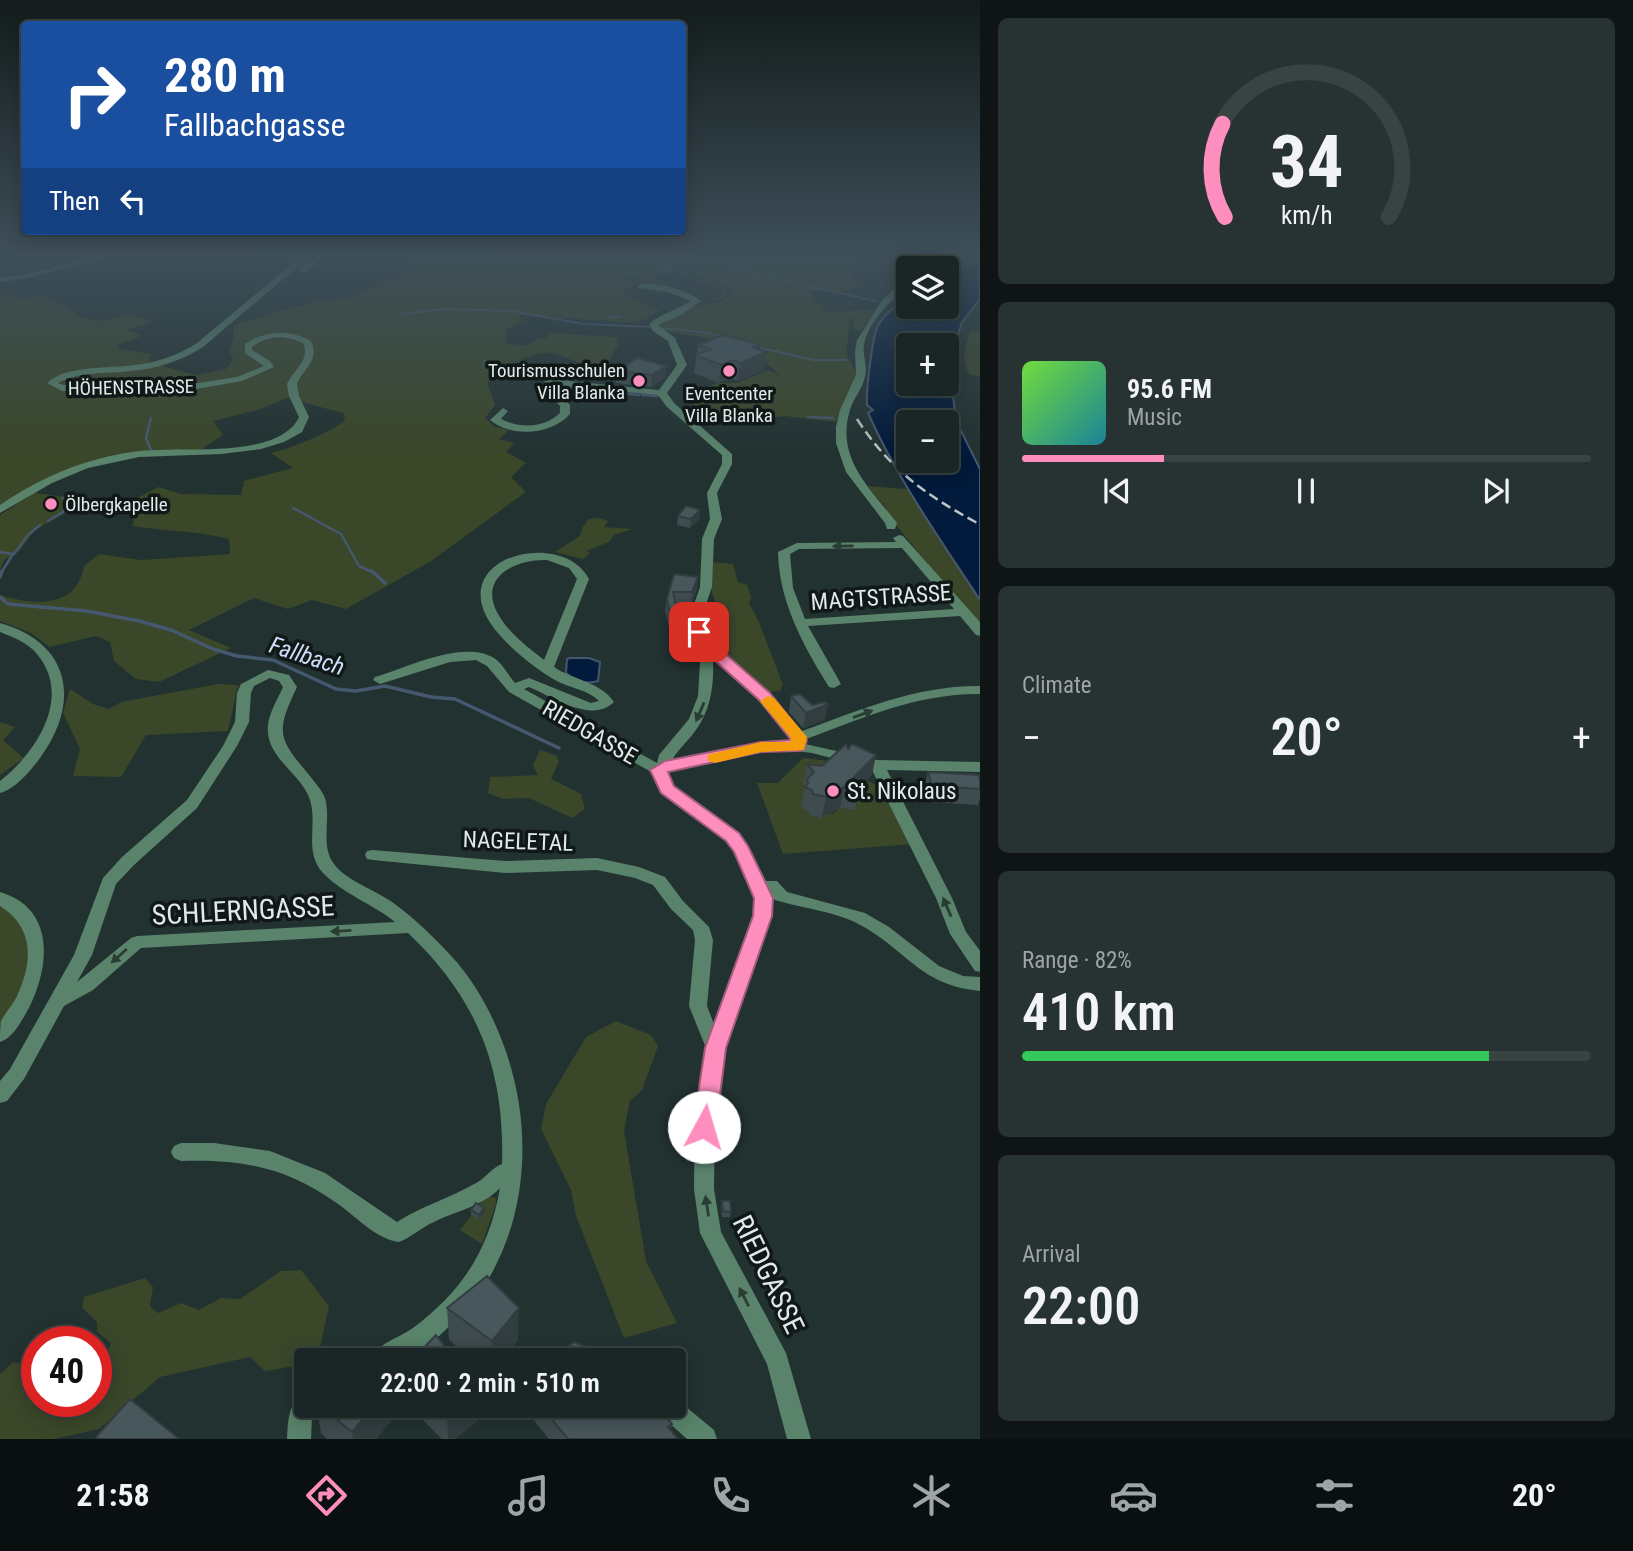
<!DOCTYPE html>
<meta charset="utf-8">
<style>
body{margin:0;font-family:"Roboto Condensed",sans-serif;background:#273232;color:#f1f3f6;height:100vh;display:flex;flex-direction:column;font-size:26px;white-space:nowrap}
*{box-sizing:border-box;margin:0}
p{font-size:23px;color:#9fa5a7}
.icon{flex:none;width:38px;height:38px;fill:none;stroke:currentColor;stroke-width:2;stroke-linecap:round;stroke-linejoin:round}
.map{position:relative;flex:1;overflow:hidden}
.drawer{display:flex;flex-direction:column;gap:18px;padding:18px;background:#0e1514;width:653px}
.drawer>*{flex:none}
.top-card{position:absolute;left:21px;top:21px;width:665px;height:214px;border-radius:7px;box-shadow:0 4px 18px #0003,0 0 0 2px #384342;background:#1a4fa0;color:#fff;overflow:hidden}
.fabs{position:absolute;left:896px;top:256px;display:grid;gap:14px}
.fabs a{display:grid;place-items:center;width:63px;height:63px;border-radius:7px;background:#1a2625;box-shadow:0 4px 18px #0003,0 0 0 2px #384342;font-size:35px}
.speed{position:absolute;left:21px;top:1326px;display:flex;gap:14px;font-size:35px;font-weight:700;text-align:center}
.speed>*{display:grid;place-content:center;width:91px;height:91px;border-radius:50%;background:#1a2625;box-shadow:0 4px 18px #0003,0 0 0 2px #384342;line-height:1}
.speed .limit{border:10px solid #d22;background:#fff;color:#111}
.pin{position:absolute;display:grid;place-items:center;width:60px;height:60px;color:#fff;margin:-30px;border-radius:14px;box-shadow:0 4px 10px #0006}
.me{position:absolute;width:77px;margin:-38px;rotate:6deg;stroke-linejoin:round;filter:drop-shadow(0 0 5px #0008)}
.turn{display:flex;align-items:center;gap:24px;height:147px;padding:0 28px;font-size:32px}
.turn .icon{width:91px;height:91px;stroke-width:2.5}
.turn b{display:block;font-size:49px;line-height:60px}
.then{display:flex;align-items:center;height:66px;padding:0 28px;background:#0003;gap:14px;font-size:26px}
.big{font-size:52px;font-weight:600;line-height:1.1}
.drawer .tile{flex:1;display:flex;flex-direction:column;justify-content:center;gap:10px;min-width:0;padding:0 24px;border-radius:10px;background:#273232}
.drawer .dial{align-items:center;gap:0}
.dial svg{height:182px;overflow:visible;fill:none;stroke:#384342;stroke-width:7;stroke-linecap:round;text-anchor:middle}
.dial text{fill:#f1f3f6;stroke:none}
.song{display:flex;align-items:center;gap:21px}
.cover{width:84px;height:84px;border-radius:10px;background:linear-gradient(135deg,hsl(100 70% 55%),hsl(190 70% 35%))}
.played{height:7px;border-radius:4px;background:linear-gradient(90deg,#fd8ebe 25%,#384342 25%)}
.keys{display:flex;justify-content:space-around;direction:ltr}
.heat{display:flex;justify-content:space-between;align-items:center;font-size:38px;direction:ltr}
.charge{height:10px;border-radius:5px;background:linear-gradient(90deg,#34c759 82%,#384342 0)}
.trip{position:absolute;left:294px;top:1348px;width:392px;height:70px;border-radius:7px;background:#1a2625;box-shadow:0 4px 18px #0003,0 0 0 2px #384342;font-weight:600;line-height:70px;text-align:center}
.tab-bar{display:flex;height:112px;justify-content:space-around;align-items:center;background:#0a0f0f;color:#9fa5a7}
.tab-bar .icon{width:49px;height:49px}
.tab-bar .active{color:#fd8ebe}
.tab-bar b{font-size:32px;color:#f1f3f6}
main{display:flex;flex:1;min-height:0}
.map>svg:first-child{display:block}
</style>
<main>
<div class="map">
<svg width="981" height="1439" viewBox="0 0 981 1439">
<rect width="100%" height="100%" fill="#223231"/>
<path fill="#3a4729" d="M402,253H693L686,254L688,276L722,286L727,291L724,298C716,302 708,302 699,302H708L722,295L721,290L672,271L650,276L668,283L673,289L659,294L650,285L631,275L625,281L636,284L620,292L660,311L638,323L520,315L522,322L506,330L507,341L504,343L526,346L538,339H547L550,333L617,337L618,345L607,364C579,371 563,350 542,353C521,356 503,371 487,382L495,405L485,418L495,427L509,430L499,439L514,443L506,452L526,463L511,477L526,492L431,561L346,609L312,600L288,609L254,598L189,630L231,648L159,682L136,679L114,661L110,642L96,636L49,647L31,633L0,621V595C33,605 76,610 84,566L99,554L141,560L230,554L229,539C197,531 166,531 133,526L135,499L159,487L180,494L241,495L244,481L293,468L271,453C297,446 321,436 344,422L345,417L343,413L286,398L261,409L213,421L223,435L200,450L119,455L87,462L0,505V293L14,298L46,297L83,317L101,321L128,314L153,321L127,330L142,336L119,344L118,349L151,354L149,363L196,375L226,369L233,360L229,351L234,339L233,325L318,301L352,297L398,278L413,267Z
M707,253H839L854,258L859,269L850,277L862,285L837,293L808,290L817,304L824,305L822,311C841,313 858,309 876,311L860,332L852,328L855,315L850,322L846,354L857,374L836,422L785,416L755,420L741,417L745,414C724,418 700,414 686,398L717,383H737L768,370L781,376L762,359L702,337L666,332L658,327V322L693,306L721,302L732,294V290C720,280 703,282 691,272L690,256L696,255L711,264L715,263V258Z
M970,331L980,332V376L970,375C960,360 966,347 970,331Z
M867,486L907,489L980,600V628L887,514V509Z
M34,493L66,497L71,505L65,513L35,530L19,551L4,560L0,570V515Z
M600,518L608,521L604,527L632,529L614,535L609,542L586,551L590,553L583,559L555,552L580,536L582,528L589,519Z
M712,562L733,564L738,582L747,585L751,597L749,603L759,622L783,685L780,691L766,692L731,659L706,621L717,607L712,592Z
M218,684L238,685L228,731L146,735L121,777L73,776L80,749L63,713L70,689L93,704L109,709L121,702Z
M0,722L15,727L3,740L24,758L0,775Z
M540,750L557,756L559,761L551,779L581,794L585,809L572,818L529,798L503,799L488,793L490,777L538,775L533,765Z
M803,758L830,761L808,811L809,815L833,814L868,781L880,787L914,844L783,854L757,783H778Z
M0,906C9,909 19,919 23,928C37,964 20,994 0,1025Z
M616,1021L651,1035L658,1046L642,1090L630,1101L624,1131L646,1261L677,1323L624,1338L576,1216L571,1190L541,1129L546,1104L586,1037Z
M486,1196L496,1198V1204L482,1244L460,1230Z
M301,1270L329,1306L319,1352L301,1365L265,1371L250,1357L160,1377L99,1429L54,1439H0V1374L12,1363H37V1402H96V1364L105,1358L111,1343L97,1332V1322L82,1307L84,1297L145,1278L153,1287L150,1306L158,1313L181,1303L199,1310L221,1298L240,1299L281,1271Z"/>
<path fill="#021a3b" stroke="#45586f" stroke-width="2" fill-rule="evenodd" d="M950,253H980V299L962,322L949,363L956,421L980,469V600C940,539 898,480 868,413L873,410L867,405C866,391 872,340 877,328C883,314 897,306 908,297V306H947V268H932L939,259ZM908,345H947V383H908ZM908,422H947V460H908Z
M570,658H589L600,662L598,681C586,685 574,680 566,673L567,659Z"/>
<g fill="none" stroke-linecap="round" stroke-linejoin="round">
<path stroke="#45586f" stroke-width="2" d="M712,253L746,272L875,301
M445,288L452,293
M402,314L446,309L511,311L584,324L653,327
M609,317H620
M661,328L710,333L722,337
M756,347L814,360H846
M484,361L525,370L546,379
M561,386L607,392
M620,393L639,395"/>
<path stroke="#45586f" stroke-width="2.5" d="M622,393L639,395
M642,395L658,396
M808,417L833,418
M151,418L146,438L151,450
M293,508L341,534L359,566L374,573
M48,521L63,512L66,506L63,498
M0,552L13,554L1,573
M14,554L28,535L40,525"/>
<path stroke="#45586f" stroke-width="3.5" d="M372,571L385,583
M0,577L2,571
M0,597L8,604L86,611L139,621L171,630L213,649L237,656L273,660L336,689L356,691L385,686L431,697L455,699L559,748"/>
<path fill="#59836b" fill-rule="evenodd" d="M108,253H122L27,278L0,282V278L27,274Z
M305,253H314L203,347C181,361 156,369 130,371C107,374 79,371 58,383L64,385L104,383L179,386L237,377L264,366L245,353V344C265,330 290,329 311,341C320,361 304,367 297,384L299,396L309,417L302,432L284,442L261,449L221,454L139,457L88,468L52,483L0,513V505C31,484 65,467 102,458C121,453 140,450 160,450C197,448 281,456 299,417L289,396L287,384C294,369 309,362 304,344C287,334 268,335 252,347V350L270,361L274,367L242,381L179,392L104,389L62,391L47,383C66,364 116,369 142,364C161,361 180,354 197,343Z
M319,253H328L306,272H300V268Z
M655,253H663L672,265L669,274L662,272L664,265Z
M926,253H934L923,268H915Z
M905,278H908V285C891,301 870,319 864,344C862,355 868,366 865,376C863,389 853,398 850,410C835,458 870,488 897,523L895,529H887L885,523L846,472L836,443V427L840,410L856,375L855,352L857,340L883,299Z
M642,284C661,283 687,289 701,301L681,315L658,325L675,338L687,365L667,393L674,403L732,454V464L717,493L722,519L714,539L712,587L703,613L705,632L712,644L769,693L802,731C860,710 917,685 981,686V694C918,693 863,718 806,739L805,744L877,760L981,762V772L887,770L952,898L966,932L981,952V972L975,971L950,934L936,898L871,768L812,753L780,749L667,771L673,786L738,833L750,850L766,881H777L787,892L865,913L889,927L939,966L963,976L981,977V991C922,986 909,953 864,927C837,911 804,909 775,900L771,896L770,916L724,1048L715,1110L714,1189L721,1232L786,1353L811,1439H787L767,1364L700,1233L694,1189L695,1110L706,1048L689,1006L695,940L693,930L671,909L653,885L635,878L597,870L505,873L373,860L367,859L365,855L367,851L373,850L505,861L597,858L639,867L665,877L683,901L709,927L713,940L707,1006L714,1024L754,916L755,891L735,852L726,841L662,792L653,773L509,692L487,666L476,660L450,662L380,684L373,680L375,677C406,668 463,639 494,658C503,664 508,675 515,683L529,678L591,703L599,701C588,690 574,689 561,683C536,671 488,633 482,605C468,551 565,533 589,579L554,667C573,680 601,682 614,702C592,724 553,697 529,687L524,689L657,763L659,755L689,719L698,696L701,646L693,632L691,613L700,587L702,539L710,519L707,493L722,464V455L667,407L658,395L552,385L570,405V414C551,435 512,438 490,420L503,408L508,411L501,419C521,429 544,428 560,413V406L541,387L546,380L549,379L659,390L677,365L668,341L653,331L649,324C658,315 678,309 691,301L668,292L639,288L638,286ZM547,560L569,568L577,579L544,660C527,647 508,632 498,614C477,576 517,559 547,560ZM713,659L759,699L792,738L791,742L780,741L672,760C677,751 686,743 693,734C711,711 714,687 713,659Z
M899,535L903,536L981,623V636L976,635L960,616L808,626L841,684L834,688L829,687C803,645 779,602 778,552L797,543L896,542L893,538ZM902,548L954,609L805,619L793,588L790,554L799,549Z
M0,623C71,643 81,702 40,758C31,770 16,789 0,793V781C36,753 73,697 37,654C28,643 13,637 0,632Z
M268,670L289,675L297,687C275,733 278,738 310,776C315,783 322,790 325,798C331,818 321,843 332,861C342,878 368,887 384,897C396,904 407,913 418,923C440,943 462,965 477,990C530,1076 540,1190 489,1278C476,1301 428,1354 402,1360C392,1362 380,1360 370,1360C376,1344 399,1338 413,1328C463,1290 489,1250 500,1188C483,1206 456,1211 434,1222C422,1227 412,1237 399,1242C375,1239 355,1215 335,1202C285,1167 241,1159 181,1161L174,1158L171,1152L174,1146L181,1143H214L270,1151L325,1173L397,1222C422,1206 450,1198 476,1183C486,1178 491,1168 502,1164C505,1069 477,998 408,933L141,948L93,990L64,1006L24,1079L7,1101L0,1103V1081L10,1069L74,955L103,878L122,857L187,800L223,746L235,722L237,693L241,684ZM270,678L279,681L283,687C277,701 266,717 268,733C270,758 298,773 308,795C320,821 302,850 323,873C343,894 373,904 395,922L137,936L131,938L77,982L92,955L116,884L134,865L197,808L237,746L249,722L251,693L254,686Z
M0,892C59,909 49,974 25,1015C19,1025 12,1038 0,1042C0,1036 0,1026 1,1021C5,1013 12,1006 16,998C33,963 35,928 0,906Z
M306,1393V1405H318L312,1418L311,1439H287C288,1421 288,1401 306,1393Z
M674,1397L714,1430L717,1439H687L658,1413L654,1405H674Z"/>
<path stroke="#bbc6c5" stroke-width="2" stroke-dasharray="9 4.5" stroke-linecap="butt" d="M704,253L710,259"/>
<path stroke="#bbc6c5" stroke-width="2.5" stroke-dasharray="10 5" stroke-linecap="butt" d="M857,419C891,471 927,496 981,525"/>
</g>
<path fill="#3e4b4f" d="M760,344V350L764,370L737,381L731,378L719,383L694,373L698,345Z
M666,366L665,378L651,387L616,383L617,371Z
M678,516L699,519L690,528L677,525Z
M674,574L697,589L691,605L676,604L679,618L697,629L696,642L675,643L670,632L665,611L667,599Z
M791,696L812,705L825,720L803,728L789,712Z
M848,749L872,775L859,788L855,810L840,808L822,818L809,815L808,811L801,808L805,787L803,784L807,764L822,766Z
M928,772L980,781V798L978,805L928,802L924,788Z
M722,1201L731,1212L730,1217H722L721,1207Z
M471,1210L484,1214L479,1220L471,1215Z
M447,1308L518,1340L502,1360H474L449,1340Z
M316,1405H392L393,1418L376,1439H327L321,1433Z
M408,1405H478V1420L455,1439H442Z
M525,1405H600L611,1418L672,1424L671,1431L678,1439H549L525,1409Z"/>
<path fill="#323d40" d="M760,344L759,355L766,352L764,370L737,381L740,363L753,347Z
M733,360L731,378L719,383L721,365Z
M666,366L665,378L651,387L652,375Z
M700,510L699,519L690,528L691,519Z
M698,577L697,589L691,605L692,592Z
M828,704L825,720L803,728L806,713Z
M876,755L872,775L858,789L851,780Z
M844,787L840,808L822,818L826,797Z
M484,1208V1214L479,1220V1215Z
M519,1308L518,1340L502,1360H492V1341Z
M595,1350L594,1360H585Z
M375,1405H392L393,1418L376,1439H353L352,1432Z
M458,1405H478V1420L455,1439H448L447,1414Z"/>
<path fill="#48575c" stroke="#323d40" stroke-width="2" d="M723,335L760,344L753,347L766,352L740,363L733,360L721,365L696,355L711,349L698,345Z
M637,358L666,366L652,375L617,371Z
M686,506L700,510L691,519L678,516Z
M674,574L698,577L692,592H673L679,618L691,617L697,629L676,631L671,619L667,599Z
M800,694L812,705L825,702L828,704L806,713L791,696Z
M846,744L848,749L852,744L876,755L851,780L860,789L844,787L826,797L813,794L812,790L805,787L808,783L807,779L814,772L807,764L822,766Z
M928,772L979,775L980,781V789L932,786Z
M722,1201H730L731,1212L723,1211Z
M476,1203L484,1208L479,1215L471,1210Z
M487,1276L519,1308L492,1341L447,1308Z
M436,1335L455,1360H412Z
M574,1342L595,1350L585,1360H560L561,1359L557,1355Z
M130,1399L178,1438L177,1439H99L96,1437Z
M319,1405H375L352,1432Z
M438,1405H458L447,1414Z
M540,1405H600L611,1418L626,1405H656L672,1424L668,1427L678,1439H568Z"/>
<defs><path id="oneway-solid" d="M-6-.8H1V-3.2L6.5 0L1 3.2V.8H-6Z" transform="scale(1.75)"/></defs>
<g fill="#2a3d35">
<use href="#oneway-solid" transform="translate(843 546) rotate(179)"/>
<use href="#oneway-solid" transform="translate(700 712) rotate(113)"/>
<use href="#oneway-solid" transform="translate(863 714) rotate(-20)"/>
<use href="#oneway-solid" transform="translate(947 907) rotate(-113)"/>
<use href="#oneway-solid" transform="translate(341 931) rotate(177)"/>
<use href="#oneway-solid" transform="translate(119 956) rotate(138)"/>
<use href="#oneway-solid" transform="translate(707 1206) rotate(-99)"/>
<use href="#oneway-solid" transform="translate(744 1297) rotate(-117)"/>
</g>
<linearGradient id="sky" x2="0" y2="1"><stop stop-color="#131c1b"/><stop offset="0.56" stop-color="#3e4f5a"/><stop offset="1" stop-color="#3e4f5a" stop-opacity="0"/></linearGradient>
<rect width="981" height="455" fill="url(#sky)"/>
<path fill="#fd8ebe" stroke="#a45c7c" stroke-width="2" d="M699,628L705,629L713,643L770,693L807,740L804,750L798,751L761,752L668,772L674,786L739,833L748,846L773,898L772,916L726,1048L716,1127L712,1134L704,1137L696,1134L693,1127L705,1048L753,916L754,898L734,852L726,841L661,793L650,770L665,761L761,742L791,740L759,700L702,649L692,632Z"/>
<path fill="#f59e0b" d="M768,696L774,698L807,737L804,750L761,752L715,763L709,761L707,758L709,754L715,753L761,742H790L791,738L760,701Z"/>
<g fill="#fd8ebe" stroke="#111818" stroke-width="2.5">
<circle cx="729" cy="371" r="7"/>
<circle cx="639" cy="381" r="7"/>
<circle cx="51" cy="504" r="7"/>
<circle cx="833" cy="791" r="7"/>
</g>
<g text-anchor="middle" stroke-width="7" stroke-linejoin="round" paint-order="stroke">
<g font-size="19" fill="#e0eae9" stroke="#111818" text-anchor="end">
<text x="625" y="377">Tourismusschulen<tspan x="625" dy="22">Villa Blanka</tspan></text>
<text x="729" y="400" text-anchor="middle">Eventcenter<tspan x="729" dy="22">Villa Blanka</tspan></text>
<text x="65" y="511" text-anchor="start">Ölbergkapelle</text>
</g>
<g font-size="19" fill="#e0eae9" stroke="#111818">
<text transform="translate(131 387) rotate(-1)" y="7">HÖHENSTRASSE</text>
</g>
<g font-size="23" fill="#e0eae9" stroke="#111818">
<text transform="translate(881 597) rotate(-4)" y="8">MAGTSTRASSE</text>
<text transform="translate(590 732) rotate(30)" y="8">RIEDGASSE</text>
<text transform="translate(518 841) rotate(2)" y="8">NAGELETAL</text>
</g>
<g font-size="23" fill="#e0eae9" stroke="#111818" text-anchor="start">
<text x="847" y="799">St. Nikolaus</text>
</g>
<g font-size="24" font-style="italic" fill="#ccdef8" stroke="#111818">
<text transform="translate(307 656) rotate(18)" y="8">Fallbach</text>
</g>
<g font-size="28" fill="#e0eae9" stroke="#111818">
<text transform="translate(243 910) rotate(-3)" y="10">SCHLERNGASSE</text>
<text transform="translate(769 1274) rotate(64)" y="10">RIEDGASSE</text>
</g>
</g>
</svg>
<div class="fabs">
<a><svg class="icon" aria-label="layers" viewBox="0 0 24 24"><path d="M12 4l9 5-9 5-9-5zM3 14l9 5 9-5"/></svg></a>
<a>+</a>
<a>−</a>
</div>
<div class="speed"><div class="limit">40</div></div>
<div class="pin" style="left:699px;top:632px;background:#d93025"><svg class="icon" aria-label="arrive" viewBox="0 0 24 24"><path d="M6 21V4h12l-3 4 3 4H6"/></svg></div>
<svg class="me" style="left:704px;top:1127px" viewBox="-20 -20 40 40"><circle r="19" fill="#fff"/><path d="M0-13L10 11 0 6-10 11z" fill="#fd8ebe"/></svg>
<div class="trip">22:00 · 2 min · 510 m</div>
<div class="top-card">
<div class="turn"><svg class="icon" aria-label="right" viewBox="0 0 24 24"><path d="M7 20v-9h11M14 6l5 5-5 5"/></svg><div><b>280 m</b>Fallbachgasse</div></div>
<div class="then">Then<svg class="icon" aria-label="left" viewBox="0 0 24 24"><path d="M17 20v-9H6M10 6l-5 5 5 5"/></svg></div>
</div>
</div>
<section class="drawer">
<div class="tile dial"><svg viewBox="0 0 100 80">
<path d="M14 69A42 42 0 1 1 86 69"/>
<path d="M14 69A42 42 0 0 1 13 28" stroke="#fd8ebe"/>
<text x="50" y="56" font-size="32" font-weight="700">34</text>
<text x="50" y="72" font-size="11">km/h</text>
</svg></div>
<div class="tile">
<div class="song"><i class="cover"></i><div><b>95.6 FM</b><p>Music</p></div></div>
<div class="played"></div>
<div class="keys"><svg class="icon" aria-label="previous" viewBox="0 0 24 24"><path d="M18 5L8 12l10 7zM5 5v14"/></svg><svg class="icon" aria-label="pause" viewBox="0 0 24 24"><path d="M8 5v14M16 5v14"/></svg><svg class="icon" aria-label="next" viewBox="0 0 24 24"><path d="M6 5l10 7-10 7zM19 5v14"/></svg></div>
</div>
<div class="tile"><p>Climate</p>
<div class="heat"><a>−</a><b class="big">20°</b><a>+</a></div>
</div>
<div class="tile"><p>Range · 82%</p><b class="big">410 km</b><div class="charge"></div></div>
<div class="tile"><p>Arrival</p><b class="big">22:00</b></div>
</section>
</main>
<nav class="tab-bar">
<b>21:58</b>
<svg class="icon active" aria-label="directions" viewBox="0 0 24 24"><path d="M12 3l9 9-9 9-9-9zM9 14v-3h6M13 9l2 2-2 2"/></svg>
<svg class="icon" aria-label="music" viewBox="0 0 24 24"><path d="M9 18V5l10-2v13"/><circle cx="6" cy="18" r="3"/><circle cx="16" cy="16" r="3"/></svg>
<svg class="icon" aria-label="phone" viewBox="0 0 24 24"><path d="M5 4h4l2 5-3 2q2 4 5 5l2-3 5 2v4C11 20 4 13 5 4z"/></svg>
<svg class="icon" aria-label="climate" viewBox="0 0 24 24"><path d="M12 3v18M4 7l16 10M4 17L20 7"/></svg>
<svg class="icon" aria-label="car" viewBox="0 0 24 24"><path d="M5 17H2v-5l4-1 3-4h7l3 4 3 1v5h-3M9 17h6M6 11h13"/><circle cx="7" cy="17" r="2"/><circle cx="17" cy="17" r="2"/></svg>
<svg class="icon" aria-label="filters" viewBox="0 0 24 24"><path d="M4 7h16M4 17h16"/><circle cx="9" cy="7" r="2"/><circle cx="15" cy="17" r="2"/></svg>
<b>20°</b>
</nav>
